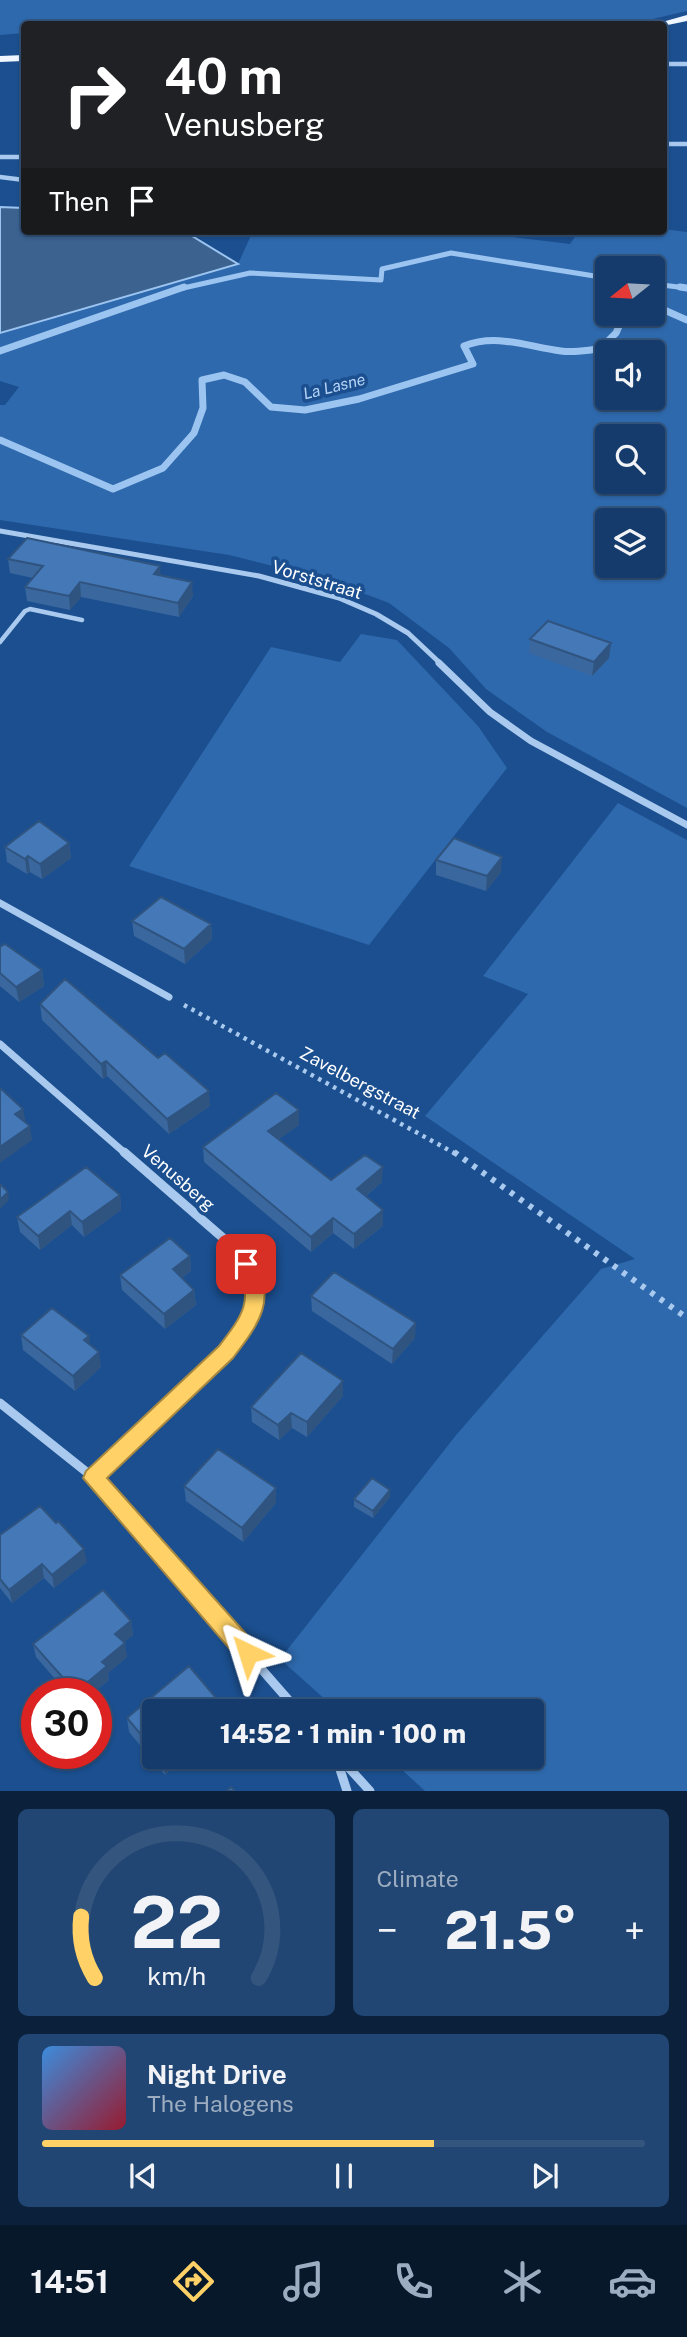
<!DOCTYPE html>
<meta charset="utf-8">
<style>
body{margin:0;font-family:"Public Sans",sans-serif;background:#214673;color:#f1f3f6;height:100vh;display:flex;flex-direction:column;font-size:26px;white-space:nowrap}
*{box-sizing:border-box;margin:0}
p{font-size:23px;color:#9dadc1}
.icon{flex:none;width:38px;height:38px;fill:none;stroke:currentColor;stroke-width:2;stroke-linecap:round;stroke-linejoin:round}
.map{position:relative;height:1791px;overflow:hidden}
.drawer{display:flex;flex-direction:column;gap:18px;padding:18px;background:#0b203b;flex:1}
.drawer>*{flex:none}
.top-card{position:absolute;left:21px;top:21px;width:646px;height:214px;border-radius:7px;box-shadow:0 2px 5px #0004,0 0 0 2px #33557e;background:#202124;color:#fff;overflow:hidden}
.needle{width:46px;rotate:252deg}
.fabs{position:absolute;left:595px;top:256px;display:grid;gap:14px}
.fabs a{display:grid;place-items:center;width:70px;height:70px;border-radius:7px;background:#143b6b;box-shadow:0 2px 5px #0004,0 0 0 2px #33557e;font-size:35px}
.speed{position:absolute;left:21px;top:1678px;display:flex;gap:14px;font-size:35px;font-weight:700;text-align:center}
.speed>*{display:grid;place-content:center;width:91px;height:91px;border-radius:50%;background:#143b6b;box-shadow:0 2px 5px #0004,0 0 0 2px #33557e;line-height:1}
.speed .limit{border:10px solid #d22;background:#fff;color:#111}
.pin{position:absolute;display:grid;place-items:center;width:60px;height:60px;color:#fff;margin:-30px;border-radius:14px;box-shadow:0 4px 10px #0006}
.me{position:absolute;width:77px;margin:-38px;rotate:319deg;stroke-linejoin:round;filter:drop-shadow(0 0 5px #0008)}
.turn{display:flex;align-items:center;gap:24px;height:147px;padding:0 28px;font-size:32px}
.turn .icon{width:91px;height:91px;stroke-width:2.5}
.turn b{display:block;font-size:49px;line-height:60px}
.then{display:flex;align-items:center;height:66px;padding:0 28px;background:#0003;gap:14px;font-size:26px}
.big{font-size:52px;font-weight:800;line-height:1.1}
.drawer .tile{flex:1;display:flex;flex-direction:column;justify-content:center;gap:10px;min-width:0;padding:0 24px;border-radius:10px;background:#214673}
.drawer .dial{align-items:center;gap:0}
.dial svg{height:182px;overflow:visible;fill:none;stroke:#33557e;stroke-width:7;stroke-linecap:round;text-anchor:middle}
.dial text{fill:#f1f3f6;stroke:none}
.song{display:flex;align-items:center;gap:21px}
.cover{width:84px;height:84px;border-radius:10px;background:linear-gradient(135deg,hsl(210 70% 55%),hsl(350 70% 35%))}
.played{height:7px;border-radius:4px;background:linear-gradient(90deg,#ffd166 65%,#33557e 65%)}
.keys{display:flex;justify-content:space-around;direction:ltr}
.heat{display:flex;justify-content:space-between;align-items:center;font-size:38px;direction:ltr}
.drawer .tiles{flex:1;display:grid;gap:18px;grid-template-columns:1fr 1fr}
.tile:last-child{grid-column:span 2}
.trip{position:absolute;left:142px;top:1699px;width:402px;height:70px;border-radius:7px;background:#143b6b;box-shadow:0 2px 5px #0004,0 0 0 2px #33557e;font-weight:800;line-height:70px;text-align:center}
.tab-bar{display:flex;height:112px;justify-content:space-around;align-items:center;background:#08182b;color:#9dadc1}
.tab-bar .icon{width:49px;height:49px}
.tab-bar .active{color:#ffd166}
.tab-bar b{font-size:32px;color:#f1f3f6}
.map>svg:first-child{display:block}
</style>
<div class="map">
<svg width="687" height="1791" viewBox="0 0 687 1791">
<rect width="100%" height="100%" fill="#1b4f8f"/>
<path fill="#2e69ad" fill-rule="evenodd" d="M0,0H687V11L631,24H24V33L0,35Z
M663,229L687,232V808L547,732L486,689L449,648L389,603L328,580L229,555L0,520V405H5L19,387L0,381V333L238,264L253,231H461L570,244L579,231ZM607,268H653V313H607ZM607,352H653V397H607ZM607,436H653V481H607ZM607,520H653V565H607Z
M361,634L397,640L478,726L507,768L369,945L129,866L271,647L340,662Z
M618,803L687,840V1791H425L388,1757H532V1712L338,1711L280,1659L457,1434L601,1269L635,1259L425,1116L528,994L483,976Z"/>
<path fill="#3c6290" stroke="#9cc4f0" stroke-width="2" d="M0,207L24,208V231H176L187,233L238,264L0,333Z"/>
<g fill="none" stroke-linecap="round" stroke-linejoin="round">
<path stroke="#9cc4f0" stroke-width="5" d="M653,284L687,288
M179,289L250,273L381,280L382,269L451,253L607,278"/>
<path stroke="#9cc4f0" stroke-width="7" d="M680,287L687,288
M653,305L687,320
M0,351L184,287
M0,440L113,489L163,468L194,433L203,408L202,380L224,375L245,382L271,407L305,410L359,399L473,364L464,346C497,333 528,347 561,351C574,353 587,350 600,349L616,333L625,313"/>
<path stroke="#a9c9ee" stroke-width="4.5" stroke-dasharray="3.5 5" stroke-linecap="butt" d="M184,1005L456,1154"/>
<path stroke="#a9c9ee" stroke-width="6" stroke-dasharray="4.5 7" stroke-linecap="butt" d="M454,1152L687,1318"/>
<path stroke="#a9c9ee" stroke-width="4.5" d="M0,642L25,611L30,609L82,620"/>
<path stroke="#a9c9ee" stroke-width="4.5" d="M663,64H687
M663,144H687
M0,157H24
M0,177L24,180"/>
<path stroke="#a9c9ee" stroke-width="5" d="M0,531L259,576L339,598L376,614L408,633L441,664"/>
<path stroke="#a9c9ee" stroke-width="7" d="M439,663L490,712L531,741L687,825
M0,903L169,997
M0,1044L126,1154"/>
<path stroke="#a9c9ee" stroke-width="9" d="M0,1403L94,1478L299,1712
M94,1478L226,1352L250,1316L256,1296L253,1275L238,1251L124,1152
M336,1757L347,1791
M339,1757L370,1791"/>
<path fill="#f0f6ff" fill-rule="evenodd" d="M687,15V21L663,26L655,24Z
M24,55V61L0,62V56Z"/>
</g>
<path fill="#3a679d" d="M8,559L161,575L193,596L179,617L81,597L70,610L27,601L25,587L33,578L10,573Z
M530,639L611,643L609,658L592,676L529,653Z
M69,843L71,858L42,879L30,872L27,874L7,862L5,847Z
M436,860L501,872L486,891L436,875Z
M132,921L211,924L212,939L185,964L134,936Z
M0,947L42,970L44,986L19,1002L0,986Z
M40,1004L158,1058L210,1106L169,1134L107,1076L103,1079L42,1020Z
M299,1125L279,1139L331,1180L382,1182L366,1196L383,1210V1226L354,1249L333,1233L311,1252L204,1162L203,1147Z
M120,1195L121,1210L84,1237L72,1225L40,1250L20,1232L17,1217Z
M190,1256L191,1271L182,1278L194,1290L196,1305L165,1329L122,1290L120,1275Z
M311,1296L415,1338L392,1364L312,1311Z
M21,1335L90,1345L101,1367L75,1391L23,1350Z
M343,1396L307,1437L292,1428L279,1440L252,1422L251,1407Z
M184,1486L276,1488V1503L243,1542L186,1501Z
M390,1497L373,1518L354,1507V1499Z
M0,1535L87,1562L54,1588L44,1578L12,1603L0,1588Z
M131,1621L133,1635L124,1642L127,1657L108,1673L109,1680L92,1694H68L36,1657L33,1644Z
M154,1712V1757H185L165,1775L129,1732L127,1718Z"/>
<path fill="#305480" d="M160,566L161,580L154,574Z
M80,582L81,597L70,610L69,596Z
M192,582L193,596L179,617L178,603Z
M611,643L609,658L592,676L594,662Z
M69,843L71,858L42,879L40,864Z
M28,856L30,872L27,874L25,859Z
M502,857L501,872L486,891L487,876Z
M211,924L212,939L185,964L184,949Z
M42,970L44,986L19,1002L16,987Z
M106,1061L107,1076L103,1079L101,1064Z
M209,1091L210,1106L169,1134L167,1119Z
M23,1109L26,1123L15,1114Z
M299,1110V1125L269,1146L268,1131Z
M30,1126L32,1140L0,1163V1147Z
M383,1167L382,1182L356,1204L357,1189Z
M8,1192L9,1200L0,1209V1200Z
M120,1195L121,1210L84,1237L82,1222Z
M383,1210V1226L354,1249V1234Z
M70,1211L72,1225L40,1250L38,1236Z
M333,1218V1233L311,1252V1237Z
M190,1256L191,1271L174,1284L173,1269Z
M194,1290L196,1305L165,1329L164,1314Z
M416,1323L415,1338L392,1364L393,1349Z
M89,1336L91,1351L84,1340Z
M99,1352L101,1367L75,1391L73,1376Z
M343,1381V1396L307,1437V1422Z
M291,1413L292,1428L279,1440L278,1425Z
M276,1488V1503L243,1542L242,1528Z
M390,1490V1497L373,1518V1511Z
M84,1549L87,1562L54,1588L52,1575Z
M42,1564L44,1578L12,1603L9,1590Z
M131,1621L133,1635L118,1648L115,1634Z
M125,1643L127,1657L108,1673L109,1680L92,1694H85L83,1686L102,1662Z
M169,1757H185L165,1775L163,1761Z"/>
<path fill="#4478b7" stroke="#305480" stroke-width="2" d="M27,538L160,566L154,574L192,582L178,603L80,582L69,596L25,587L43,566L8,559Z
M548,621L611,643L594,662L530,639Z
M39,821L69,843L40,864L28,856L25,859L5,847Z
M454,838L502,857L487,876L436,860Z
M161,897L211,924L184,949L132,921Z
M5,944L42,970L16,987L0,973V947Z
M65,979L158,1058L165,1053L209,1091L167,1119L106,1061L101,1064L40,1004Z
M0,1088L23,1109L15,1114L30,1126L0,1147Z
M276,1093L299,1110L268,1131L331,1180L365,1155L383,1167L357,1189L383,1210L354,1234L333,1218L311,1237L203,1147Z
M86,1167L120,1195L82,1222L70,1211L38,1236L17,1217Z
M0,1184L8,1192L0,1200Z
M170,1238L190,1256L173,1269L194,1290L164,1314L120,1275Z
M334,1272L416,1323L393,1349L311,1296Z
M52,1308L89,1336L84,1340L99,1352L73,1376L21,1335Z
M301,1353L343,1381L307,1422L291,1413L278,1425L251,1407Z
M218,1449L276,1488L242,1528L184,1486Z
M372,1478L390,1490L373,1511L354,1499Z
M40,1506L56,1523L58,1521L84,1549L52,1575L42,1564L9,1590L0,1579V1535Z
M103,1590L131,1621L115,1634L125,1643L102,1662L107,1666L83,1686L65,1680L33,1644Z
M189,1666L228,1712H154V1750L127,1718Z
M160,1757H169L163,1761Z
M231,1787L235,1791H227Z"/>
<path fill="#ffd166" stroke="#a68842" stroke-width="2" d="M246,1256L253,1258C278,1299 259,1324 233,1358L107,1478L256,1645L259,1653L256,1661L248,1664L240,1661L83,1478L86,1471L219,1346C242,1316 255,1300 236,1264L239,1258Z"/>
<g text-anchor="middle" stroke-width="7" stroke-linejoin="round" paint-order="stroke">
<g font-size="16" font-style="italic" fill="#b5d3f5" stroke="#1b4f8f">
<text transform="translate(334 386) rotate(-14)" y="6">La Lasne</text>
</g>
<g font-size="18" fill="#fff" stroke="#1b4f8f">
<text transform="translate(317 580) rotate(17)" y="6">Vorststraat</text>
<text transform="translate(360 1083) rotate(28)" y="6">Zavelbergstraat</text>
<text transform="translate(178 1178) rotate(41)" y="6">Venusberg</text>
</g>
</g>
</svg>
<div class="fabs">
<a><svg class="needle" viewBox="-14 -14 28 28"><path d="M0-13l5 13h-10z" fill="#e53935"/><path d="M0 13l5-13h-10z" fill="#9dadc1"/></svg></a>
<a><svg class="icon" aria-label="sound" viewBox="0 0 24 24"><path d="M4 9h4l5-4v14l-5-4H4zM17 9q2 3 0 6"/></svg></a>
<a><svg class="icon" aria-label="search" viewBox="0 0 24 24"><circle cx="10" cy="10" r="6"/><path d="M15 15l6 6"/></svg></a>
<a><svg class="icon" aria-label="layers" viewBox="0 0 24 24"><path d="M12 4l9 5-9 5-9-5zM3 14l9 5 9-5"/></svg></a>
</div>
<div class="speed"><div class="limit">30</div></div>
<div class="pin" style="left:246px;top:1264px;background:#d93025"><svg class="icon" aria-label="arrive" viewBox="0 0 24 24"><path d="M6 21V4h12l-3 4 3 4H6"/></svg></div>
<svg class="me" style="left:248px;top:1653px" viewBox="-20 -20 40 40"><path d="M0-17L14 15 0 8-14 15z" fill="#ffd166" stroke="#fff" stroke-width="4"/></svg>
<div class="trip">14:52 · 1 min · 100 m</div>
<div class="top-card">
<div class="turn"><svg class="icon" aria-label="right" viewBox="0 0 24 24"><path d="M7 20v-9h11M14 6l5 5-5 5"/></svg><div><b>40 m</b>Venusberg</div></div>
<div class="then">Then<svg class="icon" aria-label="arrive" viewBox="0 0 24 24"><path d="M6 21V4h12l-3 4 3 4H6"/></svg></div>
</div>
</div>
<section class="drawer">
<div class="tiles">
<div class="tile dial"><svg viewBox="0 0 100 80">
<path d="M14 69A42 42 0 1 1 86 69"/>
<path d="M14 69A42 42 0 0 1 8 42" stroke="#ffd166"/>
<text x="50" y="56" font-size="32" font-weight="700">22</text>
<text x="50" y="72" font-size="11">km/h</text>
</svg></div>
<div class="tile"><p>Climate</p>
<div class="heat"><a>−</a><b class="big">21.5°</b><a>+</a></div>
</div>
<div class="tile">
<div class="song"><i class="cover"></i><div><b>Night Drive</b><p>The Halogens</p></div></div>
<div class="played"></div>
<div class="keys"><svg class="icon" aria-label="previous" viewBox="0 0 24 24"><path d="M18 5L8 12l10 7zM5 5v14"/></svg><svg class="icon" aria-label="pause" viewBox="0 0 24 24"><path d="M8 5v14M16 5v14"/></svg><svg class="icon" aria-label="next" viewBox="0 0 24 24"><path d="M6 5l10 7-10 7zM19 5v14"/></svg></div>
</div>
</div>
</section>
<nav class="tab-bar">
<b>14:51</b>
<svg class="icon active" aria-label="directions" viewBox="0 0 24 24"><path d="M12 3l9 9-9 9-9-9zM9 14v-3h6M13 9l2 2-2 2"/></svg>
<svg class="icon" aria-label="music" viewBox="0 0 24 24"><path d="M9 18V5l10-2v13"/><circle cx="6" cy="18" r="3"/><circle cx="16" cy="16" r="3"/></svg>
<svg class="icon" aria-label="phone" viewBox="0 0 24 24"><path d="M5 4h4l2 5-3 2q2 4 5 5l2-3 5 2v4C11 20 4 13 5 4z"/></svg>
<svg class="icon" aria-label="climate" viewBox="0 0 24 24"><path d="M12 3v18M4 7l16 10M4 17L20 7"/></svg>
<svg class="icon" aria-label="car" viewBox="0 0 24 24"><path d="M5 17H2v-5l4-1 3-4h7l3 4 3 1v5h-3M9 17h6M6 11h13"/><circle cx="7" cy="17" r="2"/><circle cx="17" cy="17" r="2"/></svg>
</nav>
